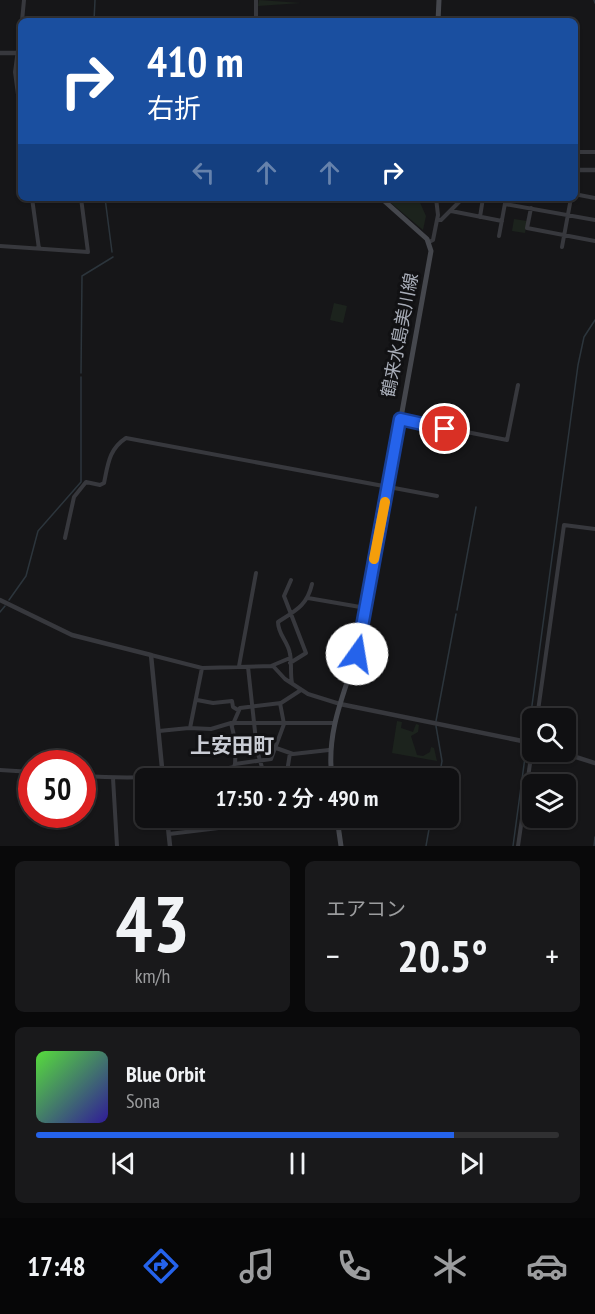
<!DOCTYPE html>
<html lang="ja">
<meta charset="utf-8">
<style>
body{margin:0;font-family:"PT Sans Narrow","Noto Sans JP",sans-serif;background:#19191b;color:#f1f3f6;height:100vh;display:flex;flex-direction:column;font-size:22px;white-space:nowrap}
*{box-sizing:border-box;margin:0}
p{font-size:20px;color:#9c9d9f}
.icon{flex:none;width:33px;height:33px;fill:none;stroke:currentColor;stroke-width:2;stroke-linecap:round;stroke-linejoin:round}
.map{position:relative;height:846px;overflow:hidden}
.sheet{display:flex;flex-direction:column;gap:15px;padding:15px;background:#09090a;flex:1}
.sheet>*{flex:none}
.banner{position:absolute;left:18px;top:18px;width:560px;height:183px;border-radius:9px;box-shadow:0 2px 4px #0004,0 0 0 2px #303032;background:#1a4fa0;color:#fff;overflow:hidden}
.controls{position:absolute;left:522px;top:708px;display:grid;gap:12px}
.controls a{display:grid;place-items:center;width:54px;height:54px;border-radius:9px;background:#101012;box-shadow:0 2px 4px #0004,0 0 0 2px #303032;font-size:30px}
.speed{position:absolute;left:18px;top:750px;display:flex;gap:12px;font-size:30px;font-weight:700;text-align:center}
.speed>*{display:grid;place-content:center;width:78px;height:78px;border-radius:50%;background:#101012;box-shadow:0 2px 4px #0004,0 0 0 2px #303032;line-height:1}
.speed .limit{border:9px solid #d22;background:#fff;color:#111}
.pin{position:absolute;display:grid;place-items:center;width:51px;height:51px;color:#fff;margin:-26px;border:3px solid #fff;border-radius:50%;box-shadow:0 2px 6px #0007}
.me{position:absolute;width:66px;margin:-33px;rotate:13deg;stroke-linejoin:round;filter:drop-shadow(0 0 4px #0008)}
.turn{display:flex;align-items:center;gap:21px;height:126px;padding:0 30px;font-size:27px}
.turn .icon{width:78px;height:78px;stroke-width:2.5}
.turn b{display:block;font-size:42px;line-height:51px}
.lanes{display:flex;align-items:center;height:57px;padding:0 30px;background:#0003;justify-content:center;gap:30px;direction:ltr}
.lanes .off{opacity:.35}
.big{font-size:45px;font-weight:600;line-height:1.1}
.sheet .card{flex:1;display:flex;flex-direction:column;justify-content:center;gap:9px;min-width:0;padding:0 21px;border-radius:9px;background:#19191b}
.sheet .dial{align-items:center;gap:0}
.dial b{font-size:78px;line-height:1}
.song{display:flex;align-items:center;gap:18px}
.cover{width:72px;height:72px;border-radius:9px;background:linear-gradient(135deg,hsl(110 70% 55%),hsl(250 70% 35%))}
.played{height:6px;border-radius:3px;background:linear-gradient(90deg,#2563eb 80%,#303032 80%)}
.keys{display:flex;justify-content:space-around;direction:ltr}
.heat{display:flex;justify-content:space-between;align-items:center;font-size:33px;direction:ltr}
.sheet .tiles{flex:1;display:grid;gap:15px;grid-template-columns:1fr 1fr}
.card:last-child{grid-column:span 2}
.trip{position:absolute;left:135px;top:768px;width:324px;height:60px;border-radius:9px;background:#101012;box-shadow:0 2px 4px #0004,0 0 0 2px #303032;font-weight:600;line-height:60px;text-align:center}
.tabs{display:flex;height:96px;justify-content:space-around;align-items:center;background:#060607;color:#9c9d9f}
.tabs .icon{width:42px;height:42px}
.tabs .active{color:#2563eb}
.tabs b{font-size:27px;color:#f1f3f6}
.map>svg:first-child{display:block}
</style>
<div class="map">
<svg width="595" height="846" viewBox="0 0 595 846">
<rect width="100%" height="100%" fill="#161618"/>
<path fill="#1c231d" d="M259,0L301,3L258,6Z
M385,198H418L426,216L423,230Z
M514,219L527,221L525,233L512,231Z
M334,303L347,306L343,323L330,320Z
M397,721L402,722L401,728L413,732L416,724L419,725L418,732L411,736L417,755L423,756L430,752L431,747L434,748L437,761L392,753Z"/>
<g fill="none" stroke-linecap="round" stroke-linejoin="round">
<path stroke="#2c353c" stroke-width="1.5" d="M594,0L595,3
M94,21L95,0
M105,198L112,252
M81,373L82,276L113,257
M9,600L26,576L38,531L81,482V377
M457,610L476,507
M0,612L5,606
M436,721L456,614
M436,726L442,761L439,778
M426,846L431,818
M513,846L578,365L584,337L595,320
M594,846L595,837"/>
<path stroke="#37383d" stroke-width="4" d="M22,21L24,0
M256,21V0
M21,27L15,72L21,117
M574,152H595
M574,179L576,170
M574,194L595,198
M32,198L39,249
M505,204L595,220
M531,208L527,228L595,241
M451,211L502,221
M480,217L483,198
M437,220H441L463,198
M499,236L506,198
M429,242L433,240L438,215L436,198
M0,246L88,252L81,198
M562,247L571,198
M401,419L507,440L518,385
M65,538L74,497L86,482L100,485L104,483C108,464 109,449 126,438L437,496
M308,598L366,608
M151,655L202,668L273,666L285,679L308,694L340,704
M290,663L306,653L284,596L291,580
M239,666L256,573
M271,666L290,658
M248,667L257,750L265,778
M292,683C290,673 292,663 290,654C288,641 278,635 278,622C295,611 307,606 312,584
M197,700L213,703L232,701L233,707L238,710
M537,718L564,525L595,529
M233,724L240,708L281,703L301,690
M190,728L202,668
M159,731L189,728L211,729L231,723
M276,748L293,754L329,750
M235,764L236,744L231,723H335
M0,770L32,772
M82,776C133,779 184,778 234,767L235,764L271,759L284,724L280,703
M113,778L117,846
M230,778L233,768
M286,778L290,753
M229,828L233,818
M169,834L261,823L266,818
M518,846L532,750"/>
<path stroke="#37383d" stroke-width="4.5" d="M0,53H21
M574,170H595
M0,600L72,635L151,655L163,778
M340,704L532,743
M560,752L595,763
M167,818L170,846"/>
<path stroke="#45474d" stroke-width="5" d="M438,21L439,0
M332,778C326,733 343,696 357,653C363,635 365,614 369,595L431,251L427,239L381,198
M337,818L341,846"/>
</g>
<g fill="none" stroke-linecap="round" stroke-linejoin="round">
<defs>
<path id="route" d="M357,654L400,419L445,429"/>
</defs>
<use href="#route" stroke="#184099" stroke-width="15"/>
<use href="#route" stroke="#2563eb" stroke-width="10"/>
<path stroke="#f59e0b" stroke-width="10" d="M374,559L385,502"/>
</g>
<g text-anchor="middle" stroke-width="6" stroke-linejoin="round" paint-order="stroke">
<g font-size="18" fill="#a8adb8" stroke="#111113">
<text transform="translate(400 335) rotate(-79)" y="6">鶴来水島美川線</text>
</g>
<g font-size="21" font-weight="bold" fill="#c9ccd4" stroke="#111113">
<text x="232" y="753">上安田町</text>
</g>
</g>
</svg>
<div class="controls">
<a><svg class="icon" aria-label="search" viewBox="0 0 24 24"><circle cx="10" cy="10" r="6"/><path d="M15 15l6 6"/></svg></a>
<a><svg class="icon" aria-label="layers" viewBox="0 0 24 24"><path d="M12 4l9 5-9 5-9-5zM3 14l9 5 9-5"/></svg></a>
</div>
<div class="speed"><div class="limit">50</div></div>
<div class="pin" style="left:445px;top:429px;background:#d93025"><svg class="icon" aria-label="arrive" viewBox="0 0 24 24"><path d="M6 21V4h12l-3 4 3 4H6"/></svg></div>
<svg class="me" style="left:357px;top:654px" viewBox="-20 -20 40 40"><circle r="19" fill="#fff"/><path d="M0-13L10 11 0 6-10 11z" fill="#2563eb"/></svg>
<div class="trip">17:50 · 2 分 · 490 m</div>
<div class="banner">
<div class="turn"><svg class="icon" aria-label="right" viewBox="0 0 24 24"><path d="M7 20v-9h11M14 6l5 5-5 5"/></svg><div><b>410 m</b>右折</div></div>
<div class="lanes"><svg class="icon off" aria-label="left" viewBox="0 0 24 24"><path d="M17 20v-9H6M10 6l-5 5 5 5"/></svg><svg class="icon off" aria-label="ahead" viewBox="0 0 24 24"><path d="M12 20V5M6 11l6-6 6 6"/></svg><svg class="icon off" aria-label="ahead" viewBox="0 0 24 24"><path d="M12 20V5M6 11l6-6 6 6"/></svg><svg class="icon" aria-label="right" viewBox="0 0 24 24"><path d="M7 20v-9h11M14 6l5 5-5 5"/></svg></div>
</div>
</div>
<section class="sheet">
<div class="tiles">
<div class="card dial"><b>43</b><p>km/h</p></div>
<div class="card"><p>エアコン</p>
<div class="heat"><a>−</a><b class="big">20.5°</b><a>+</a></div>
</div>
<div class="card">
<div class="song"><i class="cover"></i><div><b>Blue Orbit</b><p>Sona</p></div></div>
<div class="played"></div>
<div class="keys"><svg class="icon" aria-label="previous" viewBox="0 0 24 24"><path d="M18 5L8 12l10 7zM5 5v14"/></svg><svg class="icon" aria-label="pause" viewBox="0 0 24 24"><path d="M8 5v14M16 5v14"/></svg><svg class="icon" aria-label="next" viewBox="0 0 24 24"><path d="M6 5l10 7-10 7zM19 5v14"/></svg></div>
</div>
</div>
</section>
<nav class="tabs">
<b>17:48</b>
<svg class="icon active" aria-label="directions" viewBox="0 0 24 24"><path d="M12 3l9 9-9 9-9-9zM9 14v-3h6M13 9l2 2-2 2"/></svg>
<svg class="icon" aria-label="music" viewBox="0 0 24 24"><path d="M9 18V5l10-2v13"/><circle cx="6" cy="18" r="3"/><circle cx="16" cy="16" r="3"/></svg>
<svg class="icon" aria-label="phone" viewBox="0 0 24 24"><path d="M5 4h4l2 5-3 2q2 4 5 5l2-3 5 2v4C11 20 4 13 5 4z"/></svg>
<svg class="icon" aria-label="climate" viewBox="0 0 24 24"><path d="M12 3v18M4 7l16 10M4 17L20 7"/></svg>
<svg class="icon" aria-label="car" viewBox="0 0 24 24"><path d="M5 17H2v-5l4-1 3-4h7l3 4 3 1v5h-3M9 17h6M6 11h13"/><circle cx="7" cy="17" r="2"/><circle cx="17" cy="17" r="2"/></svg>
</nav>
